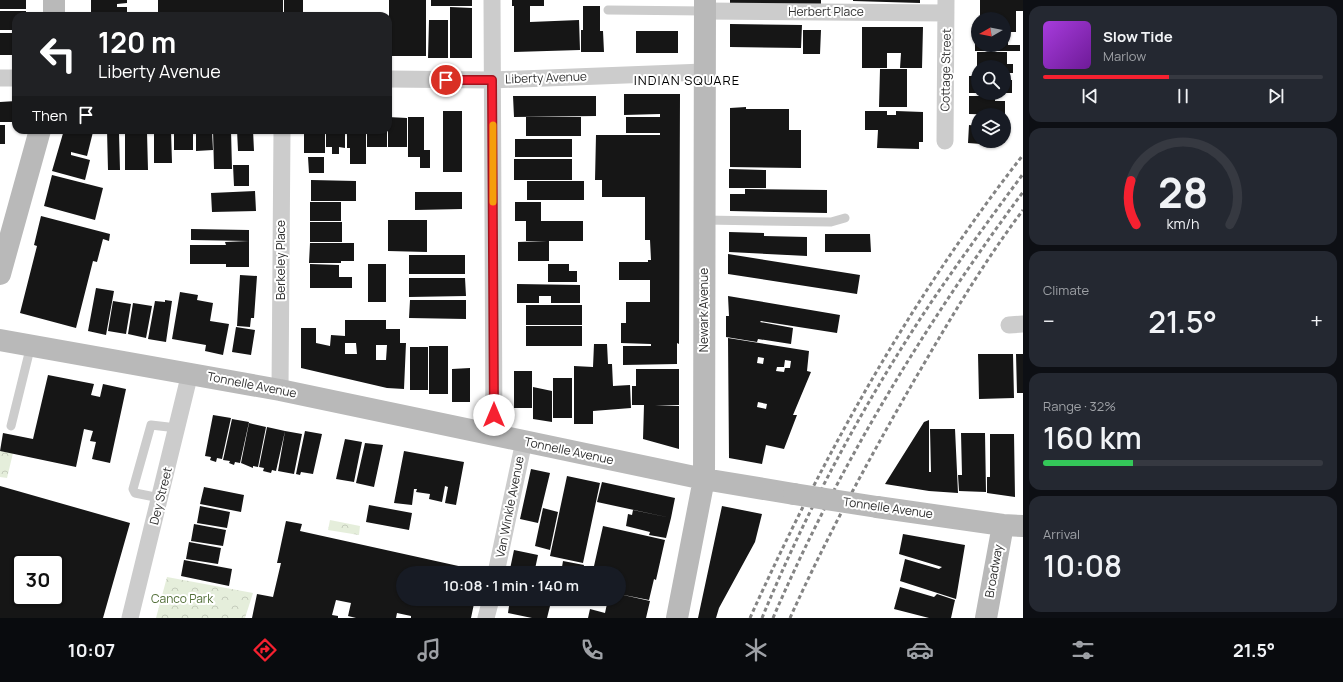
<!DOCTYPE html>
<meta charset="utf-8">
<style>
body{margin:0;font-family:Manrope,sans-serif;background:#242831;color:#f1f3f6;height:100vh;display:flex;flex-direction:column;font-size:15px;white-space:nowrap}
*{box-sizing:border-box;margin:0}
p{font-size:13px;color:#9ea1a6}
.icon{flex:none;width:22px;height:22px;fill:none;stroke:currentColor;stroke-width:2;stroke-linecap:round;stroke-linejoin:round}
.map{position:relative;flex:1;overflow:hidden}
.panel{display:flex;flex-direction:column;gap:6px;padding:6px;background:#0d0f14;width:320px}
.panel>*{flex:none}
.guide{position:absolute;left:12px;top:12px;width:380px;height:122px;border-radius:12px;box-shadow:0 1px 3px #0004;background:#202124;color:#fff;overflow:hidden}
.needle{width:26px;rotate:261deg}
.buttons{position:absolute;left:971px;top:12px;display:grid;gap:8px}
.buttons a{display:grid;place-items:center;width:40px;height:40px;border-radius:50%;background:#171b24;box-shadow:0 1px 3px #0004;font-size:20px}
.speed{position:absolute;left:12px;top:554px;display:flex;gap:8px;font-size:20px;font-weight:700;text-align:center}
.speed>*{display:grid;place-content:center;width:52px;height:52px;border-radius:50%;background:#171b24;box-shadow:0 1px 3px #0004;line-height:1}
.speed .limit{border:2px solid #111;border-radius:6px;background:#fff;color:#111}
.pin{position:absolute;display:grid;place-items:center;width:34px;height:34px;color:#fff;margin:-17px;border:2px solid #fff;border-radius:50%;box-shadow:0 1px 4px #0007}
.me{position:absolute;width:44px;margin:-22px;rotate:0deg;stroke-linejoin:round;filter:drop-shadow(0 0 3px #0008)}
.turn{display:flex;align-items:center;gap:14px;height:84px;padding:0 20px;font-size:18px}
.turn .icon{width:52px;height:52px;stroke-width:2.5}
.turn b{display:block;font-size:28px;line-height:34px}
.then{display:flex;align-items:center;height:38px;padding:0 20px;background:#0003;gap:8px;font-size:15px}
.big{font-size:30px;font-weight:600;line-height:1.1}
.panel .tile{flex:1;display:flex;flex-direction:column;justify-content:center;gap:6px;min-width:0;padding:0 14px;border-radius:12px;background:#242831}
.panel .dial{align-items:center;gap:0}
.dial svg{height:104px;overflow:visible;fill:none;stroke:#363941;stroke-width:7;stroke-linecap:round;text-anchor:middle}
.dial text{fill:#f1f3f6;stroke:none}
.song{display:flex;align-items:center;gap:12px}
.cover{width:48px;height:48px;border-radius:6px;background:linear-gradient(135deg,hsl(280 70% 55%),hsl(280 70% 35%))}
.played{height:4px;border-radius:2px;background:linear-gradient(90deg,#f62130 45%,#363941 45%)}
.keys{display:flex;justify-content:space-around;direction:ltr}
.heat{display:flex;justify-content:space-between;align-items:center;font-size:22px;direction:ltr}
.charge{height:6px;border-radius:3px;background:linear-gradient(90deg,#34c759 32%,#363941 0)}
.trip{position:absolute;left:396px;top:566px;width:230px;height:40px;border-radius:20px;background:#171b24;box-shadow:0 1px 3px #0004;font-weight:600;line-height:40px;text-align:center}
.dock{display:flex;height:64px;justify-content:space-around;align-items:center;background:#090b0e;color:#9ea1a6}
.dock .icon{width:28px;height:28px}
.dock .on{color:#f62130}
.dock b{font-size:18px;color:#f1f3f6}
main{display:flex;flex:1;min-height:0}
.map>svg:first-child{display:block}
</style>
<main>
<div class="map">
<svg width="1023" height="618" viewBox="0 0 1023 618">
<defs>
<pattern id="park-crowns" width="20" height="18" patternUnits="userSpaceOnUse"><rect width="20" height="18" fill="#e5eedb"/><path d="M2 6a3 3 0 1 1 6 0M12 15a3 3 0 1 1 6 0" fill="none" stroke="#c5ccbc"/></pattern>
</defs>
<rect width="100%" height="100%" fill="#fff"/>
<path fill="url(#park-crowns)" d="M0,451L13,453L7,478L0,477Z
M330,520L360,526L359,535L328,530Z
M167,577L253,593L245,618H156Z"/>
<path fill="#161616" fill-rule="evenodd" d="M0,0H26V9H0Z
M91,0H127V3L117,4V7H127V16H91Z
M158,0H283V16H158Z
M284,0H303V16H284Z
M389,0H426V56H389Z
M431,0H472V6H431Z
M512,0H544V6H530V22L579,20L580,50L514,52V6H512Z
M730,0H821V5L730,4Z
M853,0H920V3L853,1Z
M980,0H1023V11H1016V32H1004V19H980Z
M583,6H600V31H603L604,52H581V30H583Z
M450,7L472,8V58H450Z
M0,11H26V16H16V30H0Z
M429,20H448V58H428Z
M730,24L802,25L801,48L730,47Z
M862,27H923L922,68H900L901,53H887V68H862Z
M803,30H821L820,54H803Z
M636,31H678V53H636Z
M0,33H16V55H0Z
M975,33H978V45H1004V33H1008V45H1020V51H975Z
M977,52H1007V64H1013V73H1004V67H977Z
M880,69H907V107H879Z
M969,76H978V93H969Z
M1004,80H1012V93H1004Z
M624,94H680L679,344L677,343V364L623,365V346H651V344L621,343V323H626V302H650V280H619V262H648V260H651L650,240H645V197H602V180H595L596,135H660V133H626V117H660V114L624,115Z
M513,96H596V116L514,117Z
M969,96H995V101H1005V115L969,114Z
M16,101L15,122H0V102Z
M746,107V109H789V130H801V168L730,167V108Z
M443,111H462V172H443Z
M865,111H887V115H896V111L923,112V142H919V149L877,148L878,130H865Z
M388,117L407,118V147H388Z
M408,117H424V150H430V168H420V157H408Z
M526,117H581V136H526Z
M0,125H5V144H0Z
M969,125L978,126V141H994V145L968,143Z
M64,130H98L97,133L93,132L87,156L71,152V155L90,160L85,180L52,171Z
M107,130H122V133H119L120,170H108Z
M123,130H150V132H147L148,170H125V133H123Z
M154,130H171L172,163H154Z
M174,130H193V150H174Z
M196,130H212L213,150L196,151Z
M213,130H231L232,169H214Z
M237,130H253L254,151H238Z
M304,130H325V153H304Z
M326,130H345V148L339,147V154H332V147H326Z
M347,130H366V164H350V148H347Z
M367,130H387V147H367Z
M515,139H572V157H515Z
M308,157H324V173H309Z
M514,159H572V180H514Z
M233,165H249V186H234Z
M729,169L766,170V188H729Z
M52,175L103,188L95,220L44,206Z
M311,180L356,181V201H311Z
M527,181H584V200H527Z
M745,189L827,190V213L730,211V194H745Z
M255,191L256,211L212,212L211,193Z
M415,192H462V209L415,210Z
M310,202H341V221H310Z
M515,202H541V221H530H583V241H549V261H518V242L547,241H526V221H515Z
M41,216L110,234L109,241L103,239L97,262L93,261L76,328L20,313L37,246L34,245Z
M388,220H427V252L388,251Z
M310,222H342V242H310Z
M191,229L249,230V241L191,240Z
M729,232L764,233V236L807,237V256L729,252Z
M825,234H870L871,252H825Z
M249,241V267H226V264H190V245H226L225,242Z
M310,243H354V261H341V263H309Z
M728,254L860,275L857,294L728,274Z
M409,255H465V274H409Z
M310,264L339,265V277H352V288H310Z
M368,264H386V302H368Z
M548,264H569V271H577V282H548Z
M240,275L257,276L254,318H251L250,327L237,326Z
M409,278H465L466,296L409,297Z
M517,284L580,285V303H551V296H539V303H517Z
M96,288L114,291L106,335L88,331Z
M180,292L198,295L197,300L213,303L210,321L229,324L223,355L205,351L206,345L172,339Z
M728,296L840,315L837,333L761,321L760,322L793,328L791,344L758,339L757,342L726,337V316H729Z
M165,300L172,301L166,342L148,339L155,301L165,302Z
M410,300H466V319L409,318Z
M113,301L131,304L126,334L108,331Z
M133,303L152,306L146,338L128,334Z
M526,305H582V325H526Z
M345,320H386V329H400V343H406L404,389L387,388L301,368V328H316V343L330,346L331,335L345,336ZM345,343H356L357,354H345ZM376,345H387L386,360H376Z
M526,326H582V346H526Z
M236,327L255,330L251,355L232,352Z
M728,338L809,351L807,371L811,372L793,415H797L784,449L766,445L762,464L729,458ZM758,357L764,358L763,364L757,363ZM785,360L791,361L790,368H785L784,372L776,371L777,367H784ZM758,402L767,404L766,409L757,407Z
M594,344H607L608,364H612L613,386L630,385L631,408L593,411V424H574V366L593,367Z
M429,346H448V394H429Z
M410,347H428V390H410Z
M978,354H1013L1014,398L979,399Z
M1016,354H1023V393H1017Z
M470,368V402H452V369Z
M636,369H679V405L655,406H679V449L643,439L644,405H632V386H636Z
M514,371H532V408H514Z
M48,375L94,384L91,395L100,397L103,384L126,389L110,463L92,459L96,442L90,441L93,431L84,429L76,467L0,451L3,433L33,439Z
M553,378H572V418H553Z
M533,387L552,391V422L533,419Z
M213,415L231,418L222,459L217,458L216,462L210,460L211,457L205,456Z
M232,419L249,422L240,463L235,462L234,465L229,463L230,461L223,460Z
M929,420V472H931L930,429H955L958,493L929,491V478V491L885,484L924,422Z
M249,423L266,427L258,467L253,466V468L241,463Z
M267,427L285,431L276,471L272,470L271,473L263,471L264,468L259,467Z
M285,431L302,434L294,474L278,471Z
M305,431L322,434L313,474L301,472L300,475L296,474Z
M961,433H985L986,492L959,491L958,475H962Z
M990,434H1014L1015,497L987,493V477H990Z
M345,439L362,442L354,482L336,479Z
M365,443L383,445L374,487L356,483Z
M404,451L464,462L456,505L445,503L448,487L445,486L442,502L429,499L430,494L416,492L417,489H414L412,505L394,503Z
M531,469L550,473L538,523L520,519Z
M567,476L600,483L583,563L550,556Z
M602,482L675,498L671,518L597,502Z
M0,486L130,523L103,618H0ZM21,563H55V597H21Z
M204,487L244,495L241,512L200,504Z
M369,505L412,513L409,530L366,522Z
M200,506L230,512L227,528L197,523Z
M722,506L762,514L755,542L719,608L716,618H698Z
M543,508L558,512L550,550L535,546Z
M633,510L671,518L666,538L649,535L650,532L626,526L628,514L632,515Z
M286,521L302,524L300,531L481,571L480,573H403V599H475L471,618H411V616L397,613L396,618H356L348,616L351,603L336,600L332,615L338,616V618H252L257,594L273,597L281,563H277Z
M194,524L226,530L223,546L191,541Z
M603,526L665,540L656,580L654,579L649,600L619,594V573H605L606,569L594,566Z
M903,534L965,545L956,599L900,581L905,559L939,569L942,567L899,554Z
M189,542L221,548L218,564L186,559Z
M514,550L538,555L535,569L540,570V573H528L510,569Z
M184,560L232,569L229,586L181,576Z
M563,561L584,565L582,573H561Z
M900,587L934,597L937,594L955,600L951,618H929L894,609Z
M619,594L650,601L646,618H588L590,609L605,613L608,599H619Z
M510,599H536L551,602L547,618H532L508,613Z"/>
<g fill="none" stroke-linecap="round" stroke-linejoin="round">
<path stroke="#ccc" stroke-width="9" d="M608,10L705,11
M704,220L831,222L845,218
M11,426L31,345
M160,498L135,493L133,489L151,425L177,428"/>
<path stroke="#ccc" stroke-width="17" d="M492,0L494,435
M705,11L946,13
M0,78H16
M388,79L492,80L704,72
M945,141L946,0
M1009,325L1023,324
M280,390L282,130
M496,573L524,441
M130,618L190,373
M486,618L491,599"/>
<path stroke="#b9b9b9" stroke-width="22" d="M54,0V16
M0,274L40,130
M0,340L280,390L704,479L794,494
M877,507L1003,525L1023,526
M677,618L704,479L705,0
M986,618L1003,525"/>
<path stroke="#848484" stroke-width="3" stroke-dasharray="4 3" stroke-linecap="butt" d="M750,618C824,454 912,297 1023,155
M762,618C807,509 864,403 930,304C960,260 991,217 1023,174
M773,618C838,467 925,324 1023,192
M790,618C827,536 870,457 915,379C949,321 983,263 1023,210"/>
<path stroke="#b9b9b9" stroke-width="22" d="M794,494L877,507"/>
</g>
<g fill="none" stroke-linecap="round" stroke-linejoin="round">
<defs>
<path id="route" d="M446,80H492L494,415"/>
</defs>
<use href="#route" stroke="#a0151f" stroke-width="10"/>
<use href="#route" stroke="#f62130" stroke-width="7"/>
<path stroke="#f59e0b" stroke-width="7" d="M493,125V202"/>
</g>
<g text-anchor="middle" stroke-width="4" stroke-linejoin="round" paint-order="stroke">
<g font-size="12" fill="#2f2f2f" stroke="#fff">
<text x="826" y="16">Herbert Place</text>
<text transform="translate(946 70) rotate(-89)" y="4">Cottage Street</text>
<text transform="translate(546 78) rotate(-2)" y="4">Liberty Avenue</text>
<text transform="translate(281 260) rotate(-90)" y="4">Berkeley Place</text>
<text transform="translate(704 310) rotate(-90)" y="4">Newark Avenue</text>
<text transform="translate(252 385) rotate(11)" y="4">Tonnelle Avenue</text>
<text transform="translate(569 451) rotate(12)" y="4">Tonnelle Avenue</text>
<text transform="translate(161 496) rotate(-76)" y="4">Dey Street</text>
<text transform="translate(510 507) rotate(-79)" y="4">Van Winkle Avenue</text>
<text transform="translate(888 508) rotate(8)" y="4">Tonnelle Avenue</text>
<text transform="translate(994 571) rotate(-80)" y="4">Broadway</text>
</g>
<g font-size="12" fill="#526f38" stroke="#fff">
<text x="182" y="603">Canco Park</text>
</g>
<g font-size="13" letter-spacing="1" fill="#000" stroke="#fff">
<text x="687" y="85">INDIAN SQUARE</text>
</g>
</g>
</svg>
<div class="buttons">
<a><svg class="needle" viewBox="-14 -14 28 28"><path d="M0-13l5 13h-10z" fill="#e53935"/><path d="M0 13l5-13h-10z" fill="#9ea1a6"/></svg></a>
<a><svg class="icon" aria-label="search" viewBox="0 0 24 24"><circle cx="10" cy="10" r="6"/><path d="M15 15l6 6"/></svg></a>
<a><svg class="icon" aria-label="layers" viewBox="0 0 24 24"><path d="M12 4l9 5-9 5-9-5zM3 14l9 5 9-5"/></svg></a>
</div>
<div class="speed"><div class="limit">30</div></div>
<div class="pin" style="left:446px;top:80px;background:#d93025"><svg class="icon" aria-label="arrive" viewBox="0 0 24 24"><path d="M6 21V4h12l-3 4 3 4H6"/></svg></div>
<svg class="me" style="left:494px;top:415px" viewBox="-20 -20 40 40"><circle r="19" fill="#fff"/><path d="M0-13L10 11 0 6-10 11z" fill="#f62130"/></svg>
<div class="trip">10:08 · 1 min · 140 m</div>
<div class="guide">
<div class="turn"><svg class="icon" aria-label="left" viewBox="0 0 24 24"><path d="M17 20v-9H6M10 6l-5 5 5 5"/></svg><div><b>120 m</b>Liberty Avenue</div></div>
<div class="then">Then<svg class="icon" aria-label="arrive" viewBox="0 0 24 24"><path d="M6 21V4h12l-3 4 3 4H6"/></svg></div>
</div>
</div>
<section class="panel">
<div class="tile">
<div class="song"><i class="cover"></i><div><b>Slow Tide</b><p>Marlow</p></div></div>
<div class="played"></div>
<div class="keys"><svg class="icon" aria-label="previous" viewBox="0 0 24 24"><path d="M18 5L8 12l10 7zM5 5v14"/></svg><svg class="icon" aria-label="pause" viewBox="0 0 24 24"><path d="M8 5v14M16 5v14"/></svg><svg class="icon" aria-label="next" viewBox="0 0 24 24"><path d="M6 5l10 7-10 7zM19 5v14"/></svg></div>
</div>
<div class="tile dial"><svg viewBox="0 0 100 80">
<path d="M14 69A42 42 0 1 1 86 69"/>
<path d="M14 69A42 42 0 0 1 10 35" stroke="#f62130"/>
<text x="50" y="56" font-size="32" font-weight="700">28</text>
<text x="50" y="72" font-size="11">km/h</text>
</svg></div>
<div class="tile"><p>Climate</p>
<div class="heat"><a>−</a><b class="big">21.5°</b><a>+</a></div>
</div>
<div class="tile"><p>Range · 32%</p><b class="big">160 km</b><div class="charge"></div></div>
<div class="tile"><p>Arrival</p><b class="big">10:08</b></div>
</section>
</main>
<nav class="dock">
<b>10:07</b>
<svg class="icon on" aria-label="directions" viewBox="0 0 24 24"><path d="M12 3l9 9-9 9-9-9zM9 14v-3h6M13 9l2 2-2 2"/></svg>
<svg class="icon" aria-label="music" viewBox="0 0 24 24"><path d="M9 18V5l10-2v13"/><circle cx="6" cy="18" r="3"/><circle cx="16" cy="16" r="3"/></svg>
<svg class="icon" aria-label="phone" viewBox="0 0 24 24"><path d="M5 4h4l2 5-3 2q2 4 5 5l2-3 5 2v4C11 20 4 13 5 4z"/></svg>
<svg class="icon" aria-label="climate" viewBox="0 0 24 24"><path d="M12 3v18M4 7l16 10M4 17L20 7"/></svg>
<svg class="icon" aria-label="car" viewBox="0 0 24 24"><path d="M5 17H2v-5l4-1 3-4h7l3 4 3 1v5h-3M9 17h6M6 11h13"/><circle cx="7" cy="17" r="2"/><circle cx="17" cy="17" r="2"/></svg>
<svg class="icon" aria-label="filters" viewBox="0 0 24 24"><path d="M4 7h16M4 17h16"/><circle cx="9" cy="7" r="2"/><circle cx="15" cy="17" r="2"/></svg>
<b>21.5°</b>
</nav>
